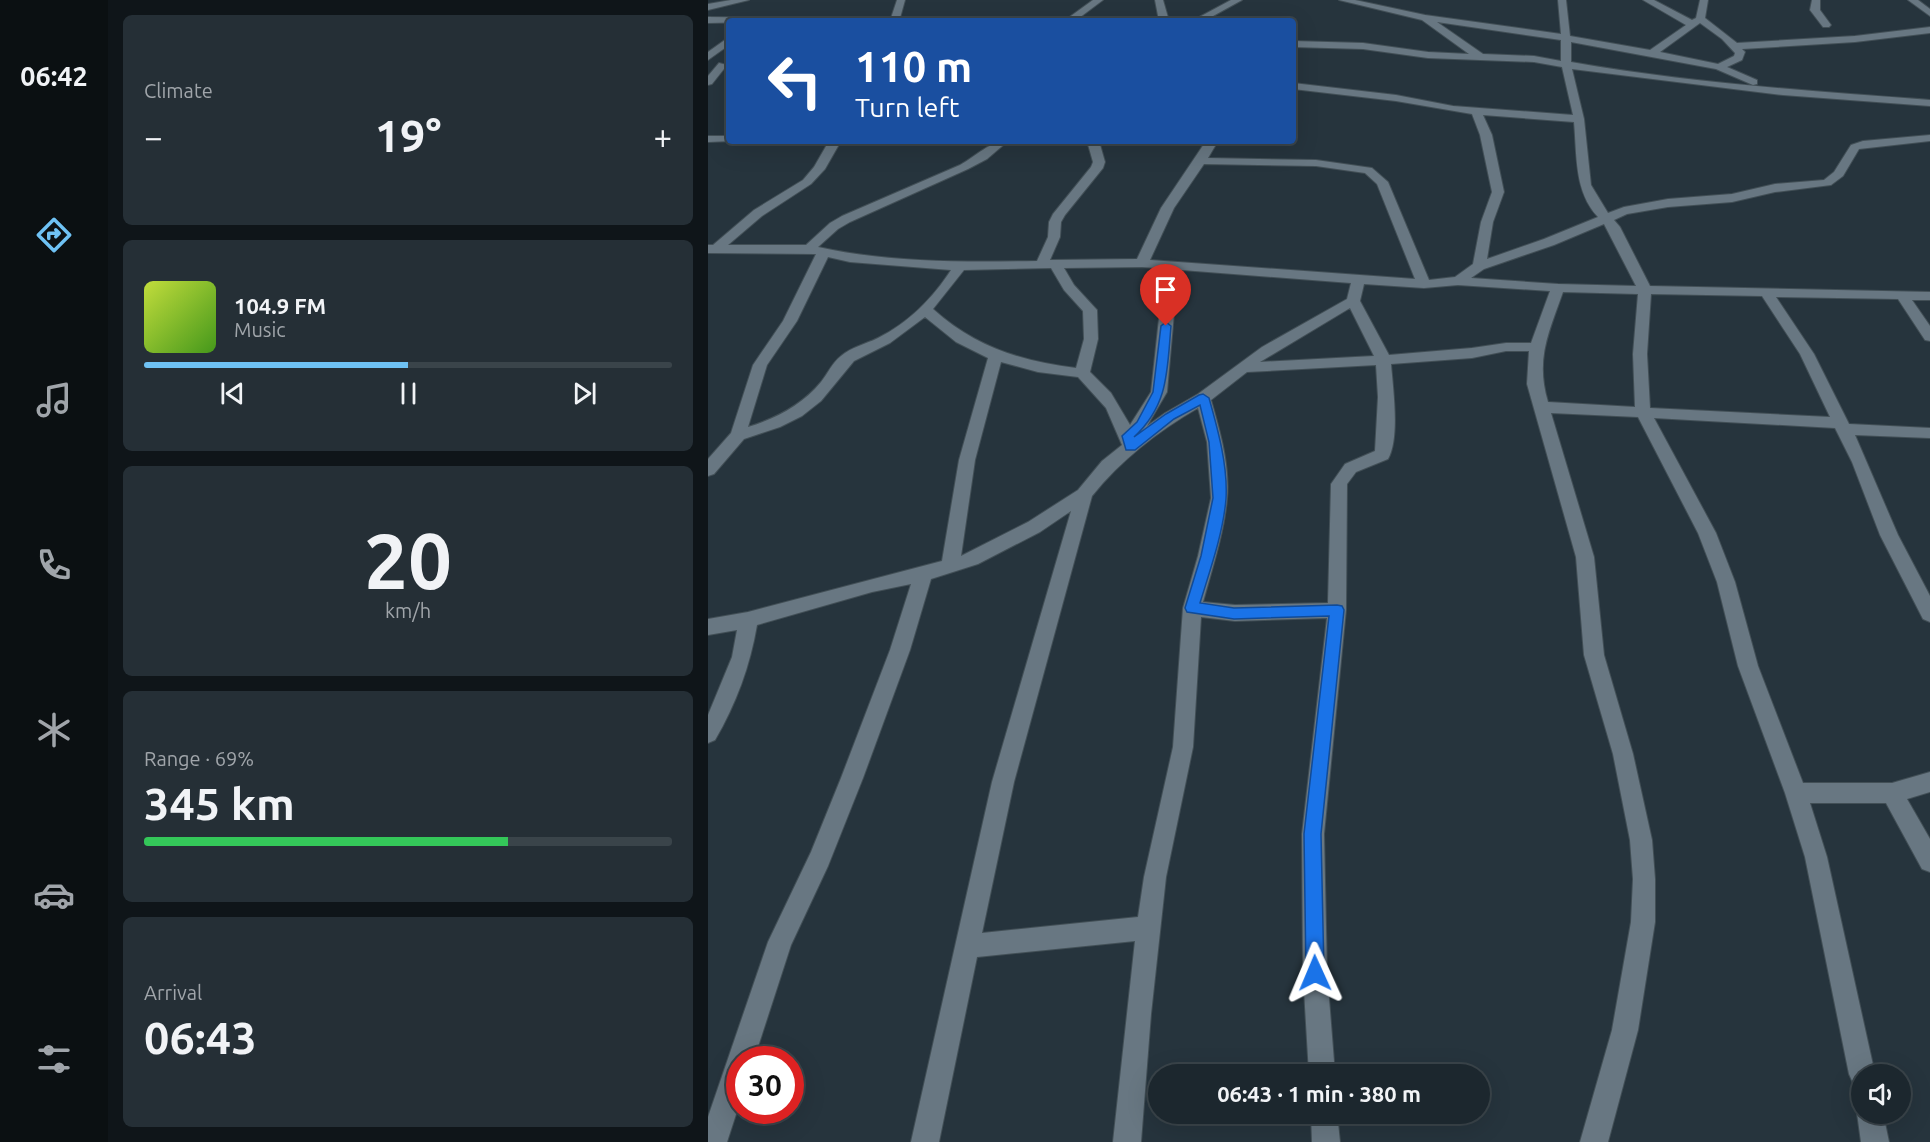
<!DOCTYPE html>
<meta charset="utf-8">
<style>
body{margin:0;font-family:Ubuntu,sans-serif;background:#252f36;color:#f1f3f6;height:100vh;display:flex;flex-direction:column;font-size:22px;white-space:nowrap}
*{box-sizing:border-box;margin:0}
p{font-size:20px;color:#a0a5aa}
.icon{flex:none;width:33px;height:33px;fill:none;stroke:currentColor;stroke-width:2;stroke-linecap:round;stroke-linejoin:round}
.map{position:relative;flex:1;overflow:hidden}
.drawer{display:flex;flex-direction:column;gap:15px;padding:15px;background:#0f1519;width:600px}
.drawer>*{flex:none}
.hud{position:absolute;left:18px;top:18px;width:570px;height:126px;border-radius:6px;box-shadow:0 6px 24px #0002,0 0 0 2px #3a444a;background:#1a4fa0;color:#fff;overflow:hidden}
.fabs{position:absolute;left:1143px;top:1064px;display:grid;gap:12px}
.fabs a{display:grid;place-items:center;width:60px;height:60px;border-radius:50%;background:#1c272e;box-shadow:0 6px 24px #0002,0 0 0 2px #3a444a;font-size:30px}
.speed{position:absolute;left:18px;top:1046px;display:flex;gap:12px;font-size:30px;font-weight:700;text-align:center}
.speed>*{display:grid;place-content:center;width:78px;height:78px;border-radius:50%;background:#1c272e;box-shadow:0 6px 24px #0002,0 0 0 2px #3a444a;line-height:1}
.speed .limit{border:9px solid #d22;background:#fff;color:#111}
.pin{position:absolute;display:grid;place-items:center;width:51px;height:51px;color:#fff;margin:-62px -26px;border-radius:50% 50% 50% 0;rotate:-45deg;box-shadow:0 0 6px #0007}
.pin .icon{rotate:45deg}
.me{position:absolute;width:66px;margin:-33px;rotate:359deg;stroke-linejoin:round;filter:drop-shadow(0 0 4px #0008)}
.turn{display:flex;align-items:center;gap:21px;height:126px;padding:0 30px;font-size:27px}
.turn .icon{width:78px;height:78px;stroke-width:2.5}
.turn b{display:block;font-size:42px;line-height:51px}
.big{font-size:45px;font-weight:700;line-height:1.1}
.drawer .tile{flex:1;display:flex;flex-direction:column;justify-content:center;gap:9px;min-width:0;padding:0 21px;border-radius:9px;background:#252f36}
.drawer .dial{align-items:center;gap:0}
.dial b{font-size:78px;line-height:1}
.song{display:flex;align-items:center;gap:18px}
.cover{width:72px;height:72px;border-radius:9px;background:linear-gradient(135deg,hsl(70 70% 55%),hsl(100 70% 35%))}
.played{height:6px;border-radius:3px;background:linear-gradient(90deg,#6fc2f4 50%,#3a444a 50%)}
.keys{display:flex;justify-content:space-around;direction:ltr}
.heat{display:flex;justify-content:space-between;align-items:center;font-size:33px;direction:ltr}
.charge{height:9px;border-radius:4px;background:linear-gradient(90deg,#34c759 69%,#3a444a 0)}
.trip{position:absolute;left:440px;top:1064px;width:342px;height:60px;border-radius:30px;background:#1c272e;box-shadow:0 6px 24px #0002,0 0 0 2px #3a444a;font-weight:700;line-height:60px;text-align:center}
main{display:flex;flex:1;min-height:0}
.dock{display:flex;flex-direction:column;width:108px;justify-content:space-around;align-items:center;background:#0b1012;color:#a0a5aa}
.dock .icon{width:42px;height:42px}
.dock .selected{color:#6fc2f4}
.dock b{font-size:27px;color:#f1f3f6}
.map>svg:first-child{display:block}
</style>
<main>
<nav class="dock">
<b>06:42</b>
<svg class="icon selected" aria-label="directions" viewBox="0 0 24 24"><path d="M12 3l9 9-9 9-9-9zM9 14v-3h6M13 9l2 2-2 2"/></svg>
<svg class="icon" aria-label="music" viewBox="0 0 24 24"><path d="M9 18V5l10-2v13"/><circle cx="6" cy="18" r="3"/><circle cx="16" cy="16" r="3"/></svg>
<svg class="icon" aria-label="phone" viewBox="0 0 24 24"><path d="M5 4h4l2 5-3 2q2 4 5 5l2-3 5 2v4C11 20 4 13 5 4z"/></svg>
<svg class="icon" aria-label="climate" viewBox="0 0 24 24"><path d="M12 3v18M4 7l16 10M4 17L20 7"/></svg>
<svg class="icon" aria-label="car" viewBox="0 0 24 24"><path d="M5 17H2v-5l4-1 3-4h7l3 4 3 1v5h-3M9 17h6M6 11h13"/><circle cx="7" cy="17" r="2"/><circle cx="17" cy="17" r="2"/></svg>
<svg class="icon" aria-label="filters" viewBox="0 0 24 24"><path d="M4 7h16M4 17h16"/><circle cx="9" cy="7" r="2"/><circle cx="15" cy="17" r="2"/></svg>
</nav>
<section class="drawer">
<div class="tile"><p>Climate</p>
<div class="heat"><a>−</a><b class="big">19°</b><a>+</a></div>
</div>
<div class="tile">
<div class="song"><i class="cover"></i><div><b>104.9 FM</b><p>Music</p></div></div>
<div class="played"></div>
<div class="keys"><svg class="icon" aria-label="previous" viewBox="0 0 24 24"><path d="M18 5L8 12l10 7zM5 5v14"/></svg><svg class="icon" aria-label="pause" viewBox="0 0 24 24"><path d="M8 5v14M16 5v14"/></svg><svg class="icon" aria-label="next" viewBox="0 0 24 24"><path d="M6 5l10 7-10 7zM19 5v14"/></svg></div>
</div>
<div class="tile dial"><b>20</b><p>km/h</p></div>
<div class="tile"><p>Range · 69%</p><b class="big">345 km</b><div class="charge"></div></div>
<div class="tile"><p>Arrival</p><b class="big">06:43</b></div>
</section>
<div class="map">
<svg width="1222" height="1142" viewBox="0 0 1222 1142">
<rect width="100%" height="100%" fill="#26343d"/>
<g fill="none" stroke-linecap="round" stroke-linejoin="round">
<defs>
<path id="minor" d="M23,0H41L0,10V4Z
M189,0H197L192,18L201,21H93L98,18H183Z
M385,0H395L367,21H356Z
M447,0H455L461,21H451Z
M523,0H534L496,21H484Z
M631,0H647L717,15L853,34L850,0H858L862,36L942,50L978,25L935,0H946L984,20L988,18L992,0H1000L997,18L1029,43L1147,36L1222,27V33L1147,42L1034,49L1037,52L1034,60L1019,67L1049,80V84L1045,85L1008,69L863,42V62C982,83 1102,91 1222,100V106L1075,95L864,69L876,119L883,185L900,213L916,207L960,199L1024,194L1067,184L1116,180L1126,172L1143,145L1155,141L1222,135V141L1151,149L1135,176L1123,185L1067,192L1024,202L960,207L919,214L906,220L912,227L942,286L1222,292V300H1204L1222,326V341L1217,340L1190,299L1068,297L1106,354L1141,424L1222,428V438L1147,435L1190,535L1222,596V622L1215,619L1172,535L1144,462L1127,428L946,418L1008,533L1027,582L1050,666L1095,783H1184L1222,772V792L1199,799L1222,839V872L1214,869L1178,803H1102L1119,857L1167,1074H1154V1087L1145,1083L1141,1074L1097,857L1077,793L1030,666L1009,582L990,533L930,417L843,413L886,557L896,655L925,754L944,840L947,879V922L930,1030L900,1142H872L904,1030L923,922L925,879L922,840L905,754L876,655L868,557L819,384L821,351H798L764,358L683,364C685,389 692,438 680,459L648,472L639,484L638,610L616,834L619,973L627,1074H601L595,973L594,834L619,618L527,621L493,617L485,747L458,877L443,1014L433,1142H405L427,941L269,957L231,1142H203L284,782L363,511L332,532L270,564L223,579L202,650L155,778L120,866L83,945L46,1059H32V1102L19,1142H0V1117L60,942L103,852L133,778L182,650L203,584L164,592L49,625C42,666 28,704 7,740L0,743V715L24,657L29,630L0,635V619L40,612L234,561L251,460L280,358L248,342L217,317L182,343L146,361L113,401L94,416L72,427L36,439L6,474L0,476V459L23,433L45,365L75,321L108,254L0,253V245H5L46,210L95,180L106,167L121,141H133L117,169L103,184L54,216L20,245H98L122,223L134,216L252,165C268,156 282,141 300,141L279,159L260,169L142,222L130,229L110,247C182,263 256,262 329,261L340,237L341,222L345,214L383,167L385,162L379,141H391L397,162L395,168L357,215L353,222L352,237L342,260L429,259L453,208L498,141H510L500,158L608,160L664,168L680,182L721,280L747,277L765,264L773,222L784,192L772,135L764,114L688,101L585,89V83L688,95L745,106L865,115L854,67L826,62L720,58L655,49L585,47V41L655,43L720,52L761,54L714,20ZM729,22L853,40V61L826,56L775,54ZM992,23L1014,39L1027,53L1026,56L1010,64L952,52ZM775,115L866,122C869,155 866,192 890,217L836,239L779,259L785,222L796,192L784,135ZM496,164L608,166L657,173L669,184L707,279L442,260L466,208ZM896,224L928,286L850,284L763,278L776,269L846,245ZM120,257L142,262L243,270C225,298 200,323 170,338C158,344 143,347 133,356C124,363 120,373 113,382C94,405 69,418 40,427L59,365L89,321ZM434,267L461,269L454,291L443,392L422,425L403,393L382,372L390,339L389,310L366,285L356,268ZM343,268L356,290L375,311L376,339L368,368C313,361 267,347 225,309L256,270ZM474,270L643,283L639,299L554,347L490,394L457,413L439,426L459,392L468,291ZM656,284L716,288L750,285L842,291L823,343H798L764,348L681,355L652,301ZM855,292L930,294L925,354L927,407L840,402C827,359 841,332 855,292ZM943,294L1054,296L1092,354L1122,417L942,408L939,354ZM642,308L666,356L552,362ZM293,362L330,372L370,377L398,408L414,445L394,461L370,490L320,522L253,556L267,460ZM668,365L670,397L667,451L637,464L623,484L620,603L527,605L495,602C504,569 516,533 519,499C522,466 512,431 503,400L539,372ZM490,408L499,442L503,498L490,556L475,608L465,747L436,877L430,917L274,933L306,782L384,496C413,460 450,431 490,408Z
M1104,0H1112V10L1123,25L1121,27H1115L1102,10Z
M1200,0H1210L1222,9V16Z
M0,17L81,18L86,21L0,23Z
M21,37V45L0,60V52Z
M11,63L19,65L4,84L0,85V76Z
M0,136H21V141H25L0,142Z
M1154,1103V1113H1175L1181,1142H1153L1149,1113Z
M603,1113H629L632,1142H604Z"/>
</defs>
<use href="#minor" stroke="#424f56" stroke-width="2"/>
<use href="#minor" fill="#687782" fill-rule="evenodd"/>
</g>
<path fill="#1a73e8" stroke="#114b97" stroke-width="1.5" d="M458,322L463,326C459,370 461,405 426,437L458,414L491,395L495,394L501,398C510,430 520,466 518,499C515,534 502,570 492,603L526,608L629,605L634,606L636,610L613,834L616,973L613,979L607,982L600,979L598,973L596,834L621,616L526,619L479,612L477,608L493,556L505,498L501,442L492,405L466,419L427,450H418L414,436L429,422L445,392L453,326Z"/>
</svg>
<div class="fabs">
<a><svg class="icon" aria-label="sound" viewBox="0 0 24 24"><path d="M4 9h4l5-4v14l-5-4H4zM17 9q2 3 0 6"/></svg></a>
</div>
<div class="speed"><div class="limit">30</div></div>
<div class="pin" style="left:458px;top:326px;background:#d93025"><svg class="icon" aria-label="arrive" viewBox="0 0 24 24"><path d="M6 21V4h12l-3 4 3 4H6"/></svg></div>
<svg class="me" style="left:607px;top:973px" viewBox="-20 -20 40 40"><path d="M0-17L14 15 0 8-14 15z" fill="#1a73e8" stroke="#fff" stroke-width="4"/></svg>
<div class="trip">06:43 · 1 min · 380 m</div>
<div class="hud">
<div class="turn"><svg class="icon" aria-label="left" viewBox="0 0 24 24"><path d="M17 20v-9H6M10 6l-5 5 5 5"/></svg><div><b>110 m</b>Turn left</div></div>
</div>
</div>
</main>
